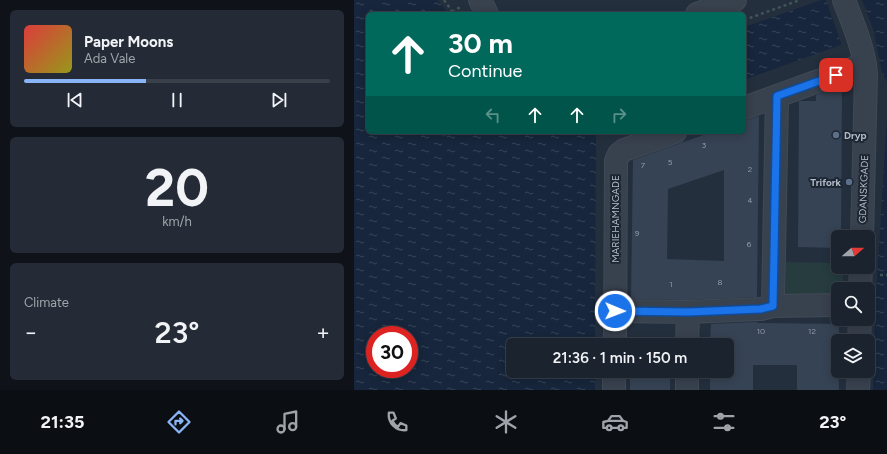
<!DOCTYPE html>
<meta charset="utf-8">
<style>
body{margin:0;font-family:Figtree,sans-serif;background:#242b36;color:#f1f3f6;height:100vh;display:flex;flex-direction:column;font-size:15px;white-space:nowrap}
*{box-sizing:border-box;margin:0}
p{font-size:13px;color:#a0a4aa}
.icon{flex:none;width:22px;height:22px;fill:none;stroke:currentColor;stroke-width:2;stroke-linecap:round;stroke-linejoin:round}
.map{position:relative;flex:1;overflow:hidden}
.sheet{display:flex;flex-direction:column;gap:10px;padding:10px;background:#0f1319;width:354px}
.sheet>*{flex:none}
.banner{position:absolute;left:12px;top:12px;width:380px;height:122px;border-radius:6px;box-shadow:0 2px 10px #0003,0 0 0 1px #39404a;background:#00695c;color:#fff;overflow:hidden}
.needle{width:26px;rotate:70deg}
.fabs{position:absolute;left:477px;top:230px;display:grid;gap:8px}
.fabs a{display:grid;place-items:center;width:44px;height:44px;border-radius:6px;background:#1b232e;box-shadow:0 2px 10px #0003,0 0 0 1px #39404a;font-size:20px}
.speed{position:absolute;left:12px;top:326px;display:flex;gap:8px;font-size:20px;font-weight:700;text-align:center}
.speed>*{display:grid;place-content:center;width:52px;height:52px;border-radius:50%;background:#1b232e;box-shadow:0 2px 10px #0003,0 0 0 1px #39404a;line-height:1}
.speed .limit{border:6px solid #d22;background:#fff;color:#111}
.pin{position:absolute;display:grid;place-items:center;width:34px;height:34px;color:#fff;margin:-17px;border-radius:8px;box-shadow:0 2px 6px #0006}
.me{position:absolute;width:44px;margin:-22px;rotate:91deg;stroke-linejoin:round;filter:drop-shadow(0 0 3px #0008)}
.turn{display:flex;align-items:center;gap:14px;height:84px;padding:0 16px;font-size:18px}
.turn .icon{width:52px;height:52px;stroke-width:2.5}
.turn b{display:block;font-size:28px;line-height:34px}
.lanes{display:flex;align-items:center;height:38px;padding:0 16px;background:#0003;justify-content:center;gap:20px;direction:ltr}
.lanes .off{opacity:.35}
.big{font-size:30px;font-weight:600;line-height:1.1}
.sheet .widget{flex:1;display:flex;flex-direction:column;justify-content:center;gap:6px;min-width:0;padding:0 14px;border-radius:6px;background:#242b36}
.sheet .dial{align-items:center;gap:0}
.dial b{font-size:52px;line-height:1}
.song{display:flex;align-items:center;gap:12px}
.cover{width:48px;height:48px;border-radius:6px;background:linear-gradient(135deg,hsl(0 70% 55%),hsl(60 70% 35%))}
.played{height:4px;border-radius:2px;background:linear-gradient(90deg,#8ab4f8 40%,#39404a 40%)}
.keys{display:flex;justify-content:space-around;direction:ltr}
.heat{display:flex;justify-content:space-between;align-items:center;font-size:22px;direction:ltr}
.trip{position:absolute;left:152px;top:338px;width:228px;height:40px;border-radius:6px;background:#1b232e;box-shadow:0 2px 10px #0003,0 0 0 1px #39404a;font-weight:600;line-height:40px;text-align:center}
.menu{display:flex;height:64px;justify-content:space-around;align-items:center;background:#0b0e12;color:#a0a4aa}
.menu .icon{width:28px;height:28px}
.menu .selected{color:#8ab4f8}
.menu b{font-size:18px;color:#f1f3f6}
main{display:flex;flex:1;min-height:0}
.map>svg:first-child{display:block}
</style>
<main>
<section class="sheet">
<div class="widget">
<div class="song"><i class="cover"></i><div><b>Paper Moons</b><p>Ada Vale</p></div></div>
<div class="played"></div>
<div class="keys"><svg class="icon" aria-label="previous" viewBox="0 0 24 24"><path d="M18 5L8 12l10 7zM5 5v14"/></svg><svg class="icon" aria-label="pause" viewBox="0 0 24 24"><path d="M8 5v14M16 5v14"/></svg><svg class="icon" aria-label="next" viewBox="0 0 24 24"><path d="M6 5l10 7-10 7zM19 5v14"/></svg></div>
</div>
<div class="widget dial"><b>20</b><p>km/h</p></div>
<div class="widget"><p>Climate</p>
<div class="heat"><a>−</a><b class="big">23°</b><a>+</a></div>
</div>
</section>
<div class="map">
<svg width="533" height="390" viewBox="0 0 533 390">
<defs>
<pattern id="water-ripples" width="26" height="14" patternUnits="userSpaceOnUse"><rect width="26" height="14" fill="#17263c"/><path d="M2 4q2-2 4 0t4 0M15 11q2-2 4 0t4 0" fill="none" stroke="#364457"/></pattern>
</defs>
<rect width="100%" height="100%" fill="#242f3e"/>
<path fill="#263c3f" d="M432,262L484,263V267H489V289H484V294H432Z"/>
<path fill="url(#water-ripples)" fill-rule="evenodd" d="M0,0H84L94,14H14V132H86L88,137L102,132H245L242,133L241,345H159V371H241V390H0ZM21,335H55V369H21Z
M467,0H533V82L528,73L520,33L390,80V27Z
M533,117V390H519L521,309Z"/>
<path fill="#242f3e" d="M472,0H508L521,34L488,46Z"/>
<path fill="#364354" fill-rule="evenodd" d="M488,86L487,237H484V248L444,247L445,101H462V95Z
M405,116L403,297L334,300L277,299L279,160L358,132H390V121ZM370,170V261L313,259L314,189Z
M403,322V323L485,324V341H484L485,390H443V365H399V390H356V371H373V345H356L357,324Z
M276,371H316V390H276Z"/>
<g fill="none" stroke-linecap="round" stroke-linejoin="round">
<defs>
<path id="minor" d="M126,0L133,14
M490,0C499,24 510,48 512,74L508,237
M343,14L381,0
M390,108L511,64
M506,289L507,267
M419,306L423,96
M261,311L334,312L407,309L419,306L484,305
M505,341L506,319
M261,345L262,161L265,154L270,150L321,132
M333,345L334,312
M260,390V371
M333,390V371
M504,390L505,371"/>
</defs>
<use href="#minor" stroke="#414a57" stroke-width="24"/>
<path stroke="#3f5557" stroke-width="2.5" stroke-dasharray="3 3" stroke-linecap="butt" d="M90,0L100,14
M98,12L108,6
M390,20L446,0
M526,275H533"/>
<use href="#minor" stroke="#38414e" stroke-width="22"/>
</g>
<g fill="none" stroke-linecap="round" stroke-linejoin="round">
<defs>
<path id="route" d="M261,311L334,312L407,309L419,306L423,96L482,75"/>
</defs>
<use href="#route" stroke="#114b97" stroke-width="10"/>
<use href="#route" stroke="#1a73e8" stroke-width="7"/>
</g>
<g fill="#5c6f8a" stroke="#1d2633" stroke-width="1.5">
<circle cx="482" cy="135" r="4"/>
<circle cx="495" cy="182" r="4"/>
</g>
<g text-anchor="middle" stroke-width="4" stroke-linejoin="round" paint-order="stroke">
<g font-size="8" fill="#929caa">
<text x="350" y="148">3</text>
<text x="316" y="165">5</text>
<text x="289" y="168">7</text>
<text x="396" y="172">2</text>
<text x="396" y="203">4</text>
<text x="283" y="236">9</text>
<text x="395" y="247">6</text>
<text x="366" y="285">8</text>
<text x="317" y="287">1</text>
<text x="407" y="334">10</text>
<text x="458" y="334">12</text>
</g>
<g font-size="10" font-weight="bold" fill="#b4bcc9" stroke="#1d2633" text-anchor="start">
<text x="490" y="139">Dryp</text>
<text x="487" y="186" text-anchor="end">Trifork</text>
</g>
<g font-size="10" fill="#b4bcc9" stroke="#1d2633">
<text transform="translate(509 189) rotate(-88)" y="4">GDANSKGADE</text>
<text transform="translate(261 219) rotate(-90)" y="4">MARIEHAMNGADE</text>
</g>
</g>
</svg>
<div class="fabs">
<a><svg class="needle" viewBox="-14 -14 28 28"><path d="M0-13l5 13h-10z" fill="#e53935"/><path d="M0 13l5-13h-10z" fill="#a0a4aa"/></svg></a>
<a><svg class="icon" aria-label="search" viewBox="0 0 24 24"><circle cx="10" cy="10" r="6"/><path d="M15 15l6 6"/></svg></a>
<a><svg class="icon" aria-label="layers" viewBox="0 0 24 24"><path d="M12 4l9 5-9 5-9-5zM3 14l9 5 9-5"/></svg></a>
</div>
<div class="speed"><div class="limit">30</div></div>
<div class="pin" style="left:482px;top:75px;background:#d93025"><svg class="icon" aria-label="arrive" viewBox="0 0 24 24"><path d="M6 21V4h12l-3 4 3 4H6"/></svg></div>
<svg class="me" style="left:261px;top:311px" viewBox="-20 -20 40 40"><circle r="17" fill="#1a73e8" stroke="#fff" stroke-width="3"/><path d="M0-11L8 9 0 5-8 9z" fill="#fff"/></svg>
<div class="trip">21:36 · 1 min · 150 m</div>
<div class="banner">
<div class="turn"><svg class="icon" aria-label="ahead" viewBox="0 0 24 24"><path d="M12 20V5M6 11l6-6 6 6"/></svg><div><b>30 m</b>Continue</div></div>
<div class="lanes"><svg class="icon off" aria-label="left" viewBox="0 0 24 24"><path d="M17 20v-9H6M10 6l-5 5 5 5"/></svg><svg class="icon" aria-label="ahead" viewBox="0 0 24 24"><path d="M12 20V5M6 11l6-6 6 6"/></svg><svg class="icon" aria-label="ahead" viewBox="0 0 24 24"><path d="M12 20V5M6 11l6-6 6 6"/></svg><svg class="icon off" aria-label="right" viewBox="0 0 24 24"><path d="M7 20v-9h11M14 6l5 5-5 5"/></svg></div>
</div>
</div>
</main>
<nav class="menu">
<b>21:35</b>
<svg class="icon selected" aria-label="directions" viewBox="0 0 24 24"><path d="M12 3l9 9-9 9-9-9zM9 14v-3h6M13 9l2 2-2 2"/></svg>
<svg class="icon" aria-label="music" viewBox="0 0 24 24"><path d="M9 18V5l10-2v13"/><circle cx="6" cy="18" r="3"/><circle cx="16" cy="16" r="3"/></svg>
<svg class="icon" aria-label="phone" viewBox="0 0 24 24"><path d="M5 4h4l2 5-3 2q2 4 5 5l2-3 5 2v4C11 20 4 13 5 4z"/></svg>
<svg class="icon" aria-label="climate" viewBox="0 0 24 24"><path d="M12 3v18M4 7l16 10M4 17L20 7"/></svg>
<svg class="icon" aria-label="car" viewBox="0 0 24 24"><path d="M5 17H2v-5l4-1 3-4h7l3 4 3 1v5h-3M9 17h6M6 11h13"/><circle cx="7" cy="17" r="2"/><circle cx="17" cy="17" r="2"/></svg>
<svg class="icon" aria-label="filters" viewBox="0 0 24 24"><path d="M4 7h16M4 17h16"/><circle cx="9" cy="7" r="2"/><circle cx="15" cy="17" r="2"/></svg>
<b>23°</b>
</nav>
